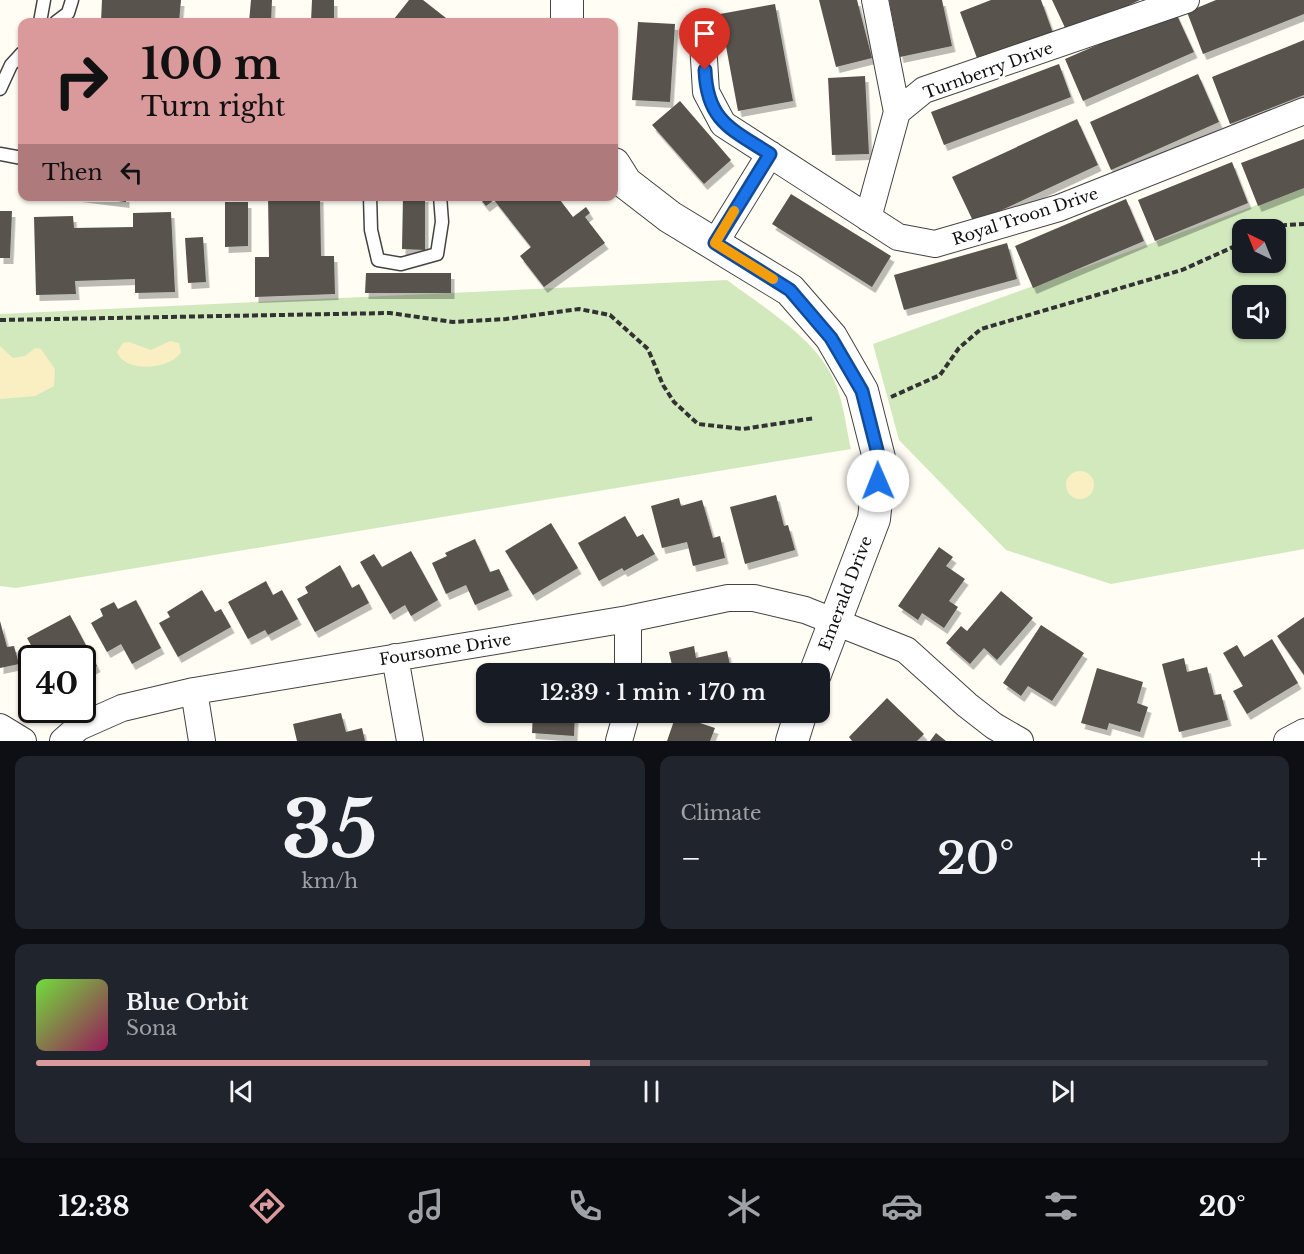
<!DOCTYPE html>
<meta charset="utf-8">
<style>
body{margin:0;font-family:"Libre Baskerville",serif;background:#20242c;color:#f1f3f6;height:100vh;display:flex;flex-direction:column;font-size:22px;white-space:nowrap}
*{box-sizing:border-box;margin:0}
p{font-size:20px;color:#9ea1a6}
.icon{flex:none;width:33px;height:33px;fill:none;stroke:currentColor;stroke-width:2;stroke-linecap:round;stroke-linejoin:round}
.map{position:relative;height:741px;overflow:hidden}
.side{display:flex;flex-direction:column;gap:15px;padding:15px;background:#0d0f14;flex:1}
.side>*{flex:none}
.top-card{position:absolute;left:18px;top:18px;width:600px;height:183px;border-radius:12px;box-shadow:0 2px 4px #0004;background:#da999b;color:#111;overflow:hidden}
.needle{width:39px;rotate:317deg}
.tools{position:absolute;left:1232px;top:219px;display:grid;gap:12px}
.tools a{display:grid;place-items:center;width:54px;height:54px;border-radius:12px;background:#171b24;box-shadow:0 2px 4px #0004;font-size:30px}
.speed{position:absolute;left:18px;top:645px;display:flex;gap:12px;font-size:30px;font-weight:700;text-align:center}
.speed>*{display:grid;place-content:center;width:78px;height:78px;border-radius:50%;background:#171b24;box-shadow:0 2px 4px #0004;line-height:1}
.speed .limit{border:3px solid #111;border-radius:9px;background:#fff;color:#111}
.pin{position:absolute;display:grid;place-items:center;width:51px;height:51px;color:#fff;margin:-62px -26px;border-radius:50% 50% 50% 0;rotate:-45deg;box-shadow:0 0 6px #0007}
.pin .icon{rotate:45deg}
.me{position:absolute;width:66px;margin:-33px;rotate:359deg;stroke-linejoin:round;filter:drop-shadow(0 0 4px #0008)}
.turn{display:flex;align-items:center;gap:21px;height:126px;padding:0 24px;font-size:27px}
.turn .icon{width:78px;height:78px;stroke-width:2.5}
.turn b{display:block;font-size:42px;line-height:51px}
.then{display:flex;align-items:center;height:57px;padding:0 24px;background:#0003;gap:12px;font-size:22px}
.big{font-size:45px;font-weight:600;line-height:1.1}
.side .card{flex:1;display:flex;flex-direction:column;justify-content:center;gap:9px;min-width:0;padding:0 21px;border-radius:12px;background:#20242c}
.side .dial{align-items:center;gap:0}
.dial b{font-size:78px;line-height:1}
.song{display:flex;align-items:center;gap:18px}
.cover{width:72px;height:72px;border-radius:9px;background:linear-gradient(135deg,hsl(100 70% 55%),hsl(330 70% 35%))}
.played{height:6px;border-radius:3px;background:linear-gradient(90deg,#da999b 45%,#363941 45%)}
.keys{display:flex;justify-content:space-around;direction:ltr}
.heat{display:flex;justify-content:space-between;align-items:center;font-size:33px;direction:ltr}
.side .tiles{flex:1;display:grid;gap:15px;grid-template-columns:1fr 1fr}
.card:last-child{grid-column:span 2}
.trip{position:absolute;left:476px;top:663px;width:354px;height:60px;border-radius:12px;background:#171b24;box-shadow:0 2px 4px #0004;font-weight:600;line-height:60px;text-align:center}
.tab-bar{display:flex;height:96px;justify-content:space-around;align-items:center;background:#090b0e;color:#9ea1a6}
.tab-bar .icon{width:42px;height:42px}
.tab-bar .selected{color:#da999b}
.tab-bar b{font-size:27px;color:#f1f3f6}
.map>svg:first-child{display:block}
</style>
<div class="map">
<svg width="1304" height="741" viewBox="0 0 1304 741">
<defs>
<filter id="shadow"><feDropShadow dx="3.5" dy="6" stdDeviation="0" flood-color="#0004"/></filter>
</defs>
<rect width="100%" height="100%" fill="#fffdf4"/>
<path fill="#d2e9be" fill-rule="evenodd" d="M1304,188V549L1111,584L1006,550L899,440L873,344ZM1242,230H1275V262H1242ZM1242,296H1275V328H1242Z
M727,280C758,303 809,335 828,369C843,393 845,422 851,449L16,588L0,586V314Z"/>
<path fill="#f9efc2" d="M170,341L179,343L181,352C172,369 125,374 117,352L123,343L129,342L151,350Z
M0,346L13,358L25,356L35,348L41,349L55,369L54,386L35,396L0,399Z
M1066 485a14 14 0 1 1 28 0a14 14 0 1 1-28 0Z"/>
<path fill="#59524d" filter="url(#shadow)" d="M102,0H181L179,22H101Z
M251,0H272L271,22H249Z
M312,0H334V22H311Z
M409,0H423L446,18L443,22H396L394,19Z
M819,0H857L872,58L836,67Z
M889,0H942L952,46L900,57Z
M991,0H1041L1053,33L978,61L960,12Z
M1052,0H1140L1068,34Z
M1216,0H1304V14L1203,54L1187,12Z
M775,4L793,101L738,111L720,14Z
M1175,11L1194,52L1083,101L1065,59Z
M638,22L675,24L670,102L632,100Z
M1304,40V95L1230,124L1212,77Z
M1059,64L1071,97L944,145L931,112Z
M1198,74L1219,122L1111,170L1090,122Z
M865,76L869,154L832,155L828,78Z
M680,101L731,160L704,184L652,125Z
M1077,119L1098,165L974,223L952,177Z
M1304,139V188L1258,206L1241,163Z
M1232,162L1248,203L1155,241L1138,200Z
M791,194L891,256L872,287L772,224Z
M78,196H126V202Z
M268,196H320L321,256H334L335,294L255,297V257H269Z
M403,196H425V250L402,249Z
M478,196H557L573,217L586,207L590,213L585,217L605,243L544,287L520,256L531,247L494,200L486,206Z
M1126,199L1144,241L1033,288L1015,246Z
M225,202H248V246L225,247Z
M0,211H12L10,258H0Z
M171,212L175,292L135,293V279L75,281L76,294L36,295L34,217L73,216L74,228L133,227V213Z
M203,237L206,282L188,283L185,238Z
M1007,243L1017,279L904,310L894,275Z
M366,273H451V293H365Z
M776,495L784,526L788,525L795,550L745,564L730,507Z
M679,498L681,506L702,500L713,538L720,536L725,558L693,566L687,542L662,548L651,506Z
M625,516L637,537L643,534L655,554L624,571L622,568L599,581L578,543Z
M551,523L578,568L533,595L505,551Z
M475,539L490,572L499,569L509,590L475,605L466,585L446,594L432,563L447,556L445,553Z
M939,547L953,557L946,566L965,579L949,601L958,607L944,628L922,613L918,620L898,606Z
M411,551L438,600L411,616L405,605L390,614L360,562L374,554L382,567Z
M340,565L352,588L359,584L369,603L315,632L297,599L308,593L305,587Z
M266,581L273,595L282,590L298,619L268,635L265,630L248,639L228,602Z
M202,590L215,612L221,609L231,627L178,657L159,623L170,617L167,612Z
M1001,591L1033,618L997,660L984,648L970,664L946,643L961,626L967,631Z
M136,600L161,648L132,664L121,644L107,652L91,623L103,616L100,609L114,602L118,609Z
M70,615L97,666L82,674V658H38L27,638Z
M1304,617V675L1277,636Z
M0,621L7,647L14,646L19,664L0,668Z
M1041,625L1084,653L1052,701L1028,686L1021,696L1003,683Z
M1272,639L1298,683L1247,714L1233,691L1243,686L1223,653L1237,645L1244,657Z
M694,646L696,658L727,651L732,674H674L669,652Z
M1184,658L1187,672L1207,667L1214,695L1221,694L1228,720L1179,732L1162,664Z
M1097,668L1143,682L1137,703L1148,707L1140,732L1109,723L1107,730L1081,723Z
M887,698L924,734L917,741H852L849,737Z
M533,712H575L574,736L532,733Z
M341,713L346,732L362,728L365,741H297L293,724Z
M676,715L715,728L710,741H667Z
M936,733L946,741H930Z"/>
<g fill="none" stroke-linecap="round" stroke-linejoin="round">
<defs>
<path id="service" d="M40,22L44,0
M56,22L68,13L72,0
M0,89L11,65L22,53
M0,154L22,158
M370,196L371,230L378,260L401,264L437,254L442,222L440,196"/>
<path id="minor" d="M875,0L897,112
M702,26L706,92L723,124L898,237L935,244L1059,208L1304,111
M868,218L897,112L924,90L1186,0
M715,243L770,154
M628,619V674
M395,657L410,741
M194,691L202,741
M0,727L23,741
M63,741L79,727L122,708L194,691L628,619L728,598H754L805,610L906,650L967,705L994,726L1020,741
M619,741L627,712
M1287,741L1304,732"/>
<path id="tertiary" d="M567,0V22
M614,164L626,183L670,217L790,290L831,337L862,391L880,462L874,519L815,674
M792,741L801,712"/>
</defs>
<use href="#service" stroke="#434343" stroke-width="15"/>
<use href="#minor" stroke="#434343" stroke-width="28"/>
<use href="#tertiary" stroke="#434343" stroke-width="34"/>
<path stroke="#323232" stroke-width="4" stroke-dasharray="6 3" stroke-linecap="butt" d="M1273,230L1285,225L1304,224
M0,320L390,313L453,322L506,319L579,309L610,315L648,349L663,385L674,402L698,424L743,429L815,418
M891,397L940,375L959,348L981,329L1182,270L1242,243"/>
<use href="#service" stroke="#fff" stroke-width="12"/>
<use href="#minor" stroke="#fff" stroke-width="26"/>
<use href="#tertiary" stroke="#fff" stroke-width="32"/>
</g>
<g fill="none" stroke-linecap="round" stroke-linejoin="round">
<defs>
<path id="route" d="M705,70C707,121 731,129 770,154L715,243L790,290L831,338L862,391L880,462L878,481"/>
</defs>
<use href="#route" stroke="#114b97" stroke-width="15"/>
<use href="#route" stroke="#1a73e8" stroke-width="10"/>
<path stroke="#f59e0b" stroke-width="10" d="M734,211L715,243L773,279"/>
</g>
<g text-anchor="middle" stroke-width="6" stroke-linejoin="round" paint-order="stroke">
<g font-size="16" fill="#101010" stroke="#fff">
<text transform="translate(988 70) rotate(-20)" y="6">Turnberry Drive</text>
<text transform="translate(1025 216) rotate(-18)" y="6">Royal Troon Drive</text>
<text transform="translate(845 593) rotate(-69)" y="6">Emerald Drive</text>
<text transform="translate(445 649) rotate(-9)" y="6">Foursome Drive</text>
</g>
</g>
</svg>
<div class="tools">
<a><svg class="needle" viewBox="-14 -14 28 28"><path d="M0-13l5 13h-10z" fill="#e53935"/><path d="M0 13l5-13h-10z" fill="#9ea1a6"/></svg></a>
<a><svg class="icon" aria-label="sound" viewBox="0 0 24 24"><path d="M4 9h4l5-4v14l-5-4H4zM17 9q2 3 0 6"/></svg></a>
</div>
<div class="speed"><div class="limit">40</div></div>
<div class="pin" style="left:705px;top:70px;background:#d93025"><svg class="icon" aria-label="arrive" viewBox="0 0 24 24"><path d="M6 21V4h12l-3 4 3 4H6"/></svg></div>
<svg class="me" style="left:878px;top:481px" viewBox="-20 -20 40 40"><circle r="19" fill="#fff"/><path d="M0-13L10 11 0 6-10 11z" fill="#1a73e8"/></svg>
<div class="trip">12:39 · 1 min · 170 m</div>
<div class="top-card">
<div class="turn"><svg class="icon" aria-label="right" viewBox="0 0 24 24"><path d="M7 20v-9h11M14 6l5 5-5 5"/></svg><div><b>100 m</b>Turn right</div></div>
<div class="then">Then<svg class="icon" aria-label="left" viewBox="0 0 24 24"><path d="M17 20v-9H6M10 6l-5 5 5 5"/></svg></div>
</div>
</div>
<section class="side">
<div class="tiles">
<div class="card dial"><b>35</b><p>km/h</p></div>
<div class="card"><p>Climate</p>
<div class="heat"><a>−</a><b class="big">20°</b><a>+</a></div>
</div>
<div class="card">
<div class="song"><i class="cover"></i><div><b>Blue Orbit</b><p>Sona</p></div></div>
<div class="played"></div>
<div class="keys"><svg class="icon" aria-label="previous" viewBox="0 0 24 24"><path d="M18 5L8 12l10 7zM5 5v14"/></svg><svg class="icon" aria-label="pause" viewBox="0 0 24 24"><path d="M8 5v14M16 5v14"/></svg><svg class="icon" aria-label="next" viewBox="0 0 24 24"><path d="M6 5l10 7-10 7zM19 5v14"/></svg></div>
</div>
</div>
</section>
<nav class="tab-bar">
<b>12:38</b>
<svg class="icon selected" aria-label="directions" viewBox="0 0 24 24"><path d="M12 3l9 9-9 9-9-9zM9 14v-3h6M13 9l2 2-2 2"/></svg>
<svg class="icon" aria-label="music" viewBox="0 0 24 24"><path d="M9 18V5l10-2v13"/><circle cx="6" cy="18" r="3"/><circle cx="16" cy="16" r="3"/></svg>
<svg class="icon" aria-label="phone" viewBox="0 0 24 24"><path d="M5 4h4l2 5-3 2q2 4 5 5l2-3 5 2v4C11 20 4 13 5 4z"/></svg>
<svg class="icon" aria-label="climate" viewBox="0 0 24 24"><path d="M12 3v18M4 7l16 10M4 17L20 7"/></svg>
<svg class="icon" aria-label="car" viewBox="0 0 24 24"><path d="M5 17H2v-5l4-1 3-4h7l3 4 3 1v5h-3M9 17h6M6 11h13"/><circle cx="7" cy="17" r="2"/><circle cx="17" cy="17" r="2"/></svg>
<svg class="icon" aria-label="filters" viewBox="0 0 24 24"><path d="M4 7h16M4 17h16"/><circle cx="9" cy="7" r="2"/><circle cx="15" cy="17" r="2"/></svg>
<b>20°</b>
</nav>
